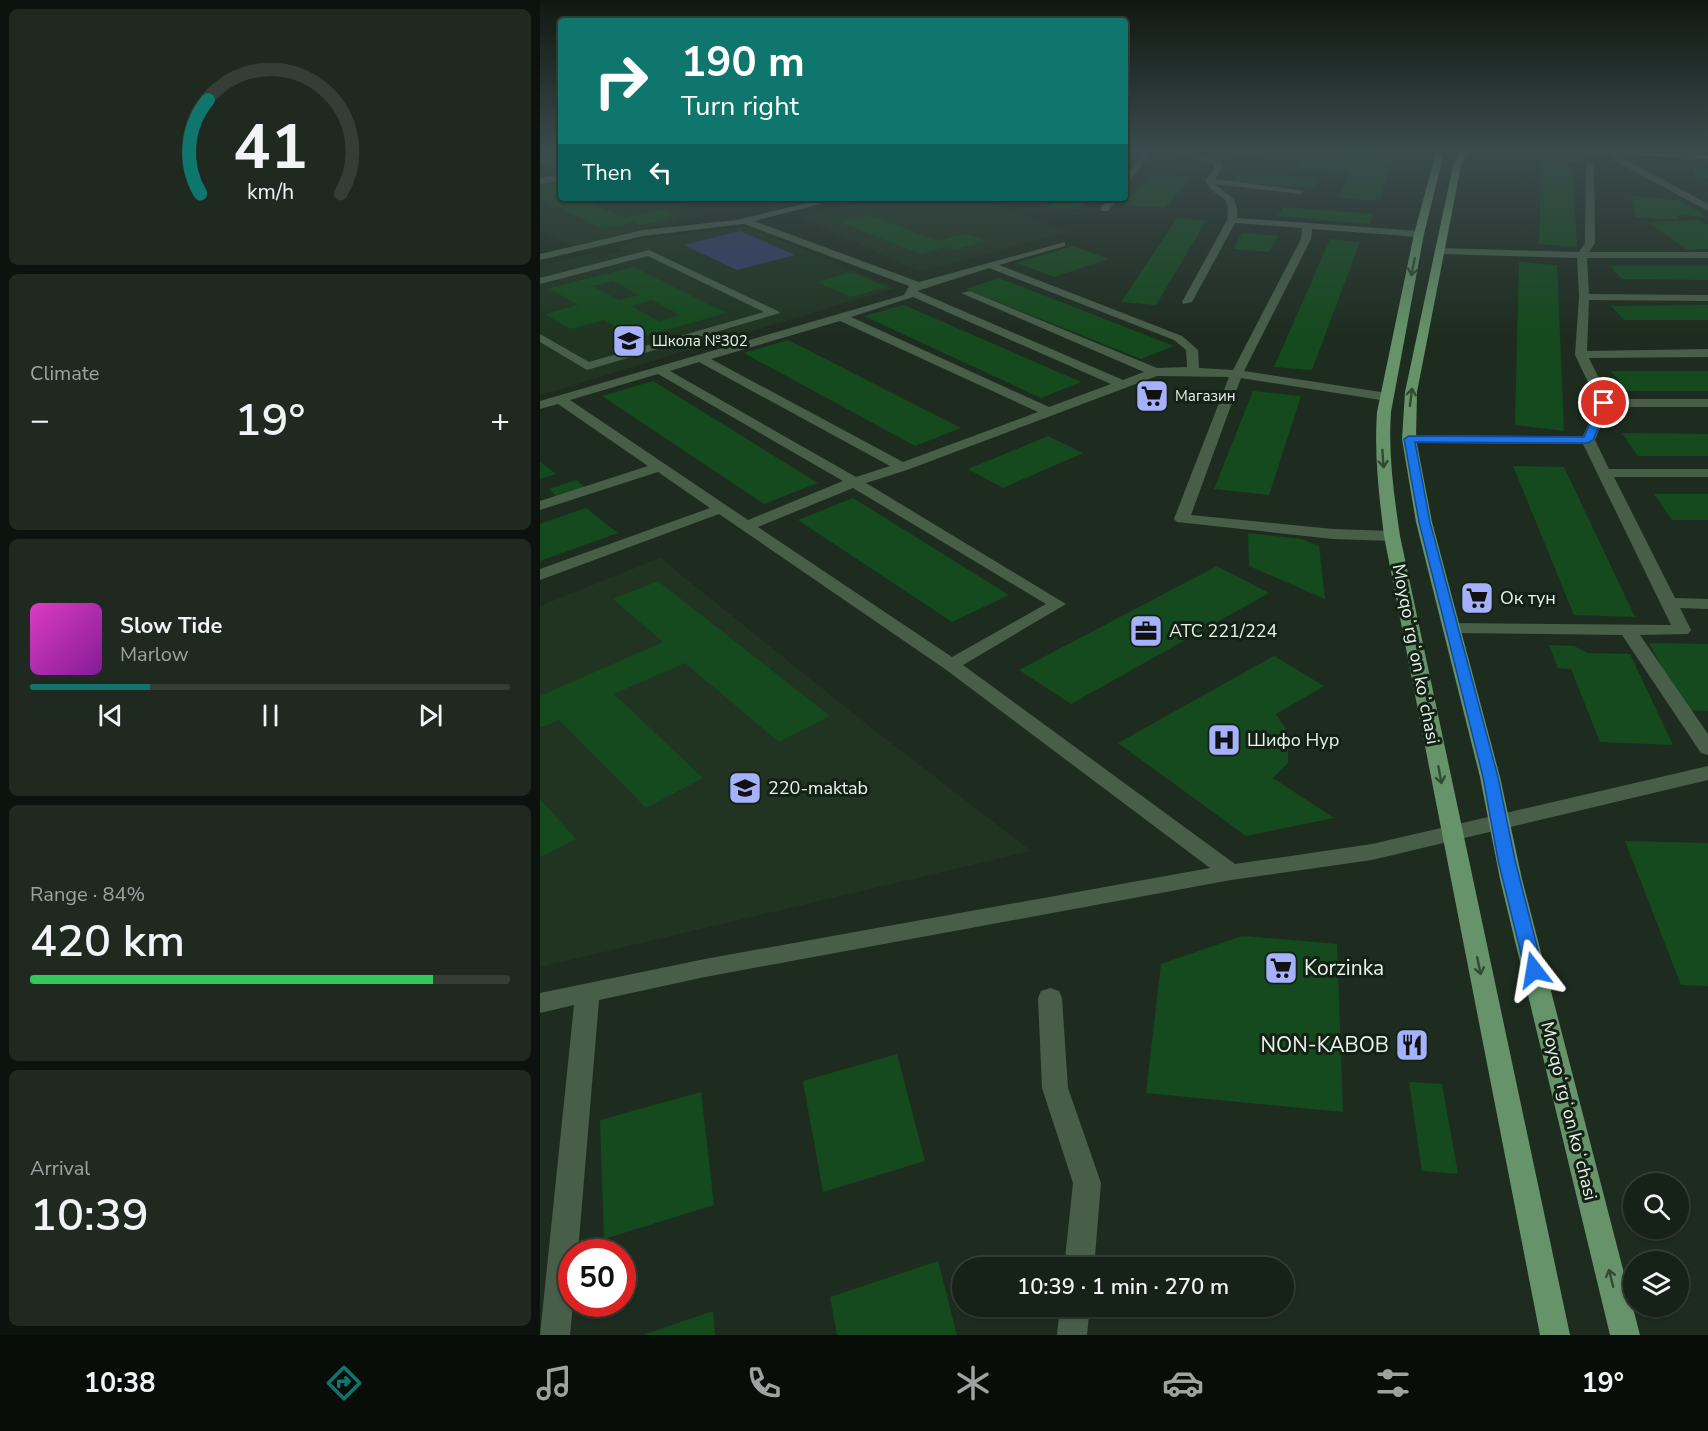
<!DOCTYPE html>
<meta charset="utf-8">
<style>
body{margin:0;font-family:"Nunito Sans",sans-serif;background:#1f2920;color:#f1f3f6;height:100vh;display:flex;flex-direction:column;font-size:22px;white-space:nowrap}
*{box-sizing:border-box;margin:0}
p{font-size:20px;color:#9ea3a1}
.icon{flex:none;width:33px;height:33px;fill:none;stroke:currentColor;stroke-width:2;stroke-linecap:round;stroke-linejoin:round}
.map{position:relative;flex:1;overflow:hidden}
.drawer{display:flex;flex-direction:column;gap:9px;padding:9px;background:#0c120d;width:540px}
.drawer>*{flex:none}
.top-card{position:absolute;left:18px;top:18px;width:570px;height:183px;border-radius:6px;box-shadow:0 2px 4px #0004,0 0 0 2px #353e36;background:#0f766e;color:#fff;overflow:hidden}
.tools{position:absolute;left:1083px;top:1173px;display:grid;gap:12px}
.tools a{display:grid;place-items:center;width:66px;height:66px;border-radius:50%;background:#162117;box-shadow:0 2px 4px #0004,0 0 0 2px #353e36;font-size:30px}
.speed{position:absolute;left:18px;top:1239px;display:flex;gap:12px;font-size:30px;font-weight:700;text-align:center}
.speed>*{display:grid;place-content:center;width:78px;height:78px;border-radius:50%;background:#162117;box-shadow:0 2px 4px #0004,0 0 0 2px #353e36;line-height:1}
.speed .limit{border:9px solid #d22;background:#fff;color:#111}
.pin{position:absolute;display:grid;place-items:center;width:51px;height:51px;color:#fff;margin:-26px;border:3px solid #fff;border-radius:50%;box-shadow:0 2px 6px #0007}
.me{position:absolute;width:66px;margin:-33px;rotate:346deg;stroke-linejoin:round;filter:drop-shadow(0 0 4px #0008)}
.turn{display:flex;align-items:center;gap:21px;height:126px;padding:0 24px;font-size:27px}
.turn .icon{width:78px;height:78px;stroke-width:2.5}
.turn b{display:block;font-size:42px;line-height:51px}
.then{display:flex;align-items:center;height:57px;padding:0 24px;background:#0003;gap:12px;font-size:22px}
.big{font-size:45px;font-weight:600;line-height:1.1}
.drawer .card{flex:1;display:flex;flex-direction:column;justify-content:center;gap:9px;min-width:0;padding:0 21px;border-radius:9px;background:#1f2920}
.drawer .dial{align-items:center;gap:0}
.dial svg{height:156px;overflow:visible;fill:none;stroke:#353e36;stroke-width:7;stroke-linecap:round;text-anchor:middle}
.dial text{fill:#f1f3f6;stroke:none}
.song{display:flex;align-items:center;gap:18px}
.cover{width:72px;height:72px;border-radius:9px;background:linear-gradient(135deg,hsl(310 70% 55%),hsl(290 70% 35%))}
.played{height:6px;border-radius:3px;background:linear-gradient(90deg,#0f766e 25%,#353e36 25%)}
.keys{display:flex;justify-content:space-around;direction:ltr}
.heat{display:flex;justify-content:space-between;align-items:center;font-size:33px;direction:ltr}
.charge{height:9px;border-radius:4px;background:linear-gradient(90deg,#34c759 84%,#353e36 0)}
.trip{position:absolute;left:412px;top:1257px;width:342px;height:60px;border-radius:30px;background:#162117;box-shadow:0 2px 4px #0004,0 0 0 2px #353e36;font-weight:600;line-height:60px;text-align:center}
.menu{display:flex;height:96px;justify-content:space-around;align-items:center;background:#090d09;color:#9ea3a1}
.menu .icon{width:42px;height:42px}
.menu .on{color:#0f766e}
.menu b{font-size:27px;color:#f1f3f6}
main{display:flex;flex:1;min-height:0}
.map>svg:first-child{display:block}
</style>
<main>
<section class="drawer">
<div class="card dial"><svg viewBox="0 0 100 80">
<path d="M14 69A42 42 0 1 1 86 69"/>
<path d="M14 69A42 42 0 0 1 18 21" stroke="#0f766e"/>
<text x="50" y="56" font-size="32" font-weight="700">41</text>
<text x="50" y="72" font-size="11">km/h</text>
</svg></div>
<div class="card"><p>Climate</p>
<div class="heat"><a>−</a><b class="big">19°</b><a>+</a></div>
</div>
<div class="card">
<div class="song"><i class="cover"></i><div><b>Slow Tide</b><p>Marlow</p></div></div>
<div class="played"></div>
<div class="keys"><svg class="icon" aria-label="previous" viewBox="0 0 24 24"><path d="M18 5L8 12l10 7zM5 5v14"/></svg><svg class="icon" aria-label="pause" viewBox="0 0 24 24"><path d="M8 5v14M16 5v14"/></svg><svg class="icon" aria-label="next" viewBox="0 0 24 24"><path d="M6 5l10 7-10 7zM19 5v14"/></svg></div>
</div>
<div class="card"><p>Range · 84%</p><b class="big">420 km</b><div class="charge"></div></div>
<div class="card"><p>Arrival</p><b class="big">10:39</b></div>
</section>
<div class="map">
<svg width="1168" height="1335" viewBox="0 0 1168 1335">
<rect width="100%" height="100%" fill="#1e2c1f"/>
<path fill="#203421" d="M21,179V198H122L165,215L32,246L0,230V183Z
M345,198H434L528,232L381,272L259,217Z
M210,227L355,288L0,395V266L50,253L59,257L82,251L75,247L106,238Z
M120,558L329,726L491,851L0,967V606Z"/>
<path fill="#373d6e" d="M200,231L255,255L197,270L144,245Z"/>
<path fill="#144a1d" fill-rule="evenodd" d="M0,150L21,156V172L0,163Z
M794,150L841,152L840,156L854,157L839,201L799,198L809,173L756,169L765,151L792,153Z
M984,154L1040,157V162L984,158Z
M1001,164L1032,166L1037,247L999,244Z
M1153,168L1168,169V178L1156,177Z
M699,173L778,178L774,188L694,182Z
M612,174L651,177L625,208L583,205Z
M12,185L21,190V198H39L84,218L121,210L137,217L100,225L94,222L64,229L0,199V188Z
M1091,196L1139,200L1168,217L1138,215L1139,219H1123L1095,217Z
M220,198H259V199L236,204Z
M517,198H548L537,209L507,207Z
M743,207L833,214L830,224L738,216Z
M329,215L398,241L426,234L447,241L414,250L406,247L380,254L299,222Z
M637,218L666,221L616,305L581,302Z
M1159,220L1168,225V249L1148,250L1107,222Z
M702,233L738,236L729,252L693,249Z
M790,239L820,242L772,370L734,367Z
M533,246L569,259L514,277L477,263Z
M979,262L1017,265L1024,431L975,425Z
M1070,266H1168V280L1082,279Z
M94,267L186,313L98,338L64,320L30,329L5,314L38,305L9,288ZM73,281L99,295L79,300L52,286ZM112,300L140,315L119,321L91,306Z
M312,272L346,287L311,297L277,282Z
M459,278L634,346L601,359L426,289Z
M364,305L541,382L501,398L324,316Z
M1168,305V320H1084L1071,306Z
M248,340L421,428L375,446L204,353Z
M1071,371H1168V391H1087Z
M113,381L278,483L224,504L62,396Z
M713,391L761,396L729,495L674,489Z
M1082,433L1168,434V456H1098Z
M508,436L543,453L463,488L428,469Z
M0,462L16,474L0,479Z
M973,466L1024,467L1095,617L1034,615Z
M36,480L45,487L17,497L9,489Z
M1114,494H1168V520H1132Z
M313,498L469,595L412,622L258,520Z
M46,508L78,533L0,561V524Z
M708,533L762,539L779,546L785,599L709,566Z
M677,566L729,593L531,704L479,670Z
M118,581L290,716L239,742L145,663L74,694L163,778L106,808L19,720L0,728V696L123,642L73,599Z
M1109,643L1168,644V711L1145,710Z
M1009,645L1034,646L1048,653L1090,654L1133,745L1060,742L1031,669L1018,668Z
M734,656L784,686L736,714L748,733V763L733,778L794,818L706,836L578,743Z
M0,799L36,839L0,857Z
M1085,841L1168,843V986L1141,985Z
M702,936L797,944L803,1112L606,1093L621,964Z
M357,1054L385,1161L283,1192L263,1081Z
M869,1082L902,1084L918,1174L882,1171Z
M161,1092L174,1205L64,1239L60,1120Z
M398,1261L417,1335H297L290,1297Z
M173,1311L175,1335H103Z"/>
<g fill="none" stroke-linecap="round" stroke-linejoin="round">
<path fill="#485e49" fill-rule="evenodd" d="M606,150H614L585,186V177Z
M629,150H640L680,161L682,168L675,179L765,191L761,194L675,184C688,195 700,198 697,218L879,231L884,234L879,237L772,229L771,239L704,371L847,393L853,397L847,401L701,378L651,515L793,529L852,531L860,536L852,541L793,539L637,522L634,519L689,377L617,376L367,470L326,483L526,604L423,665L695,864L832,844L1168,766V780L832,860L691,880L165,977L59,1000L38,1252H32L33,1304L30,1335H0L34,1005L0,1013V993L165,959L670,868L405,669L179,514L0,580V569L170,508L118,472L0,510V501L108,466L18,404L0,409V401L364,295L369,286L204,224L103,236L0,260V254L103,230L196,220L289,198H304L214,221L379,282L525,242V246L459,265L642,336L658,350L659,368L693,370L761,239L762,228L695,223L652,302L643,304L642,302L687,220C692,191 675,201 665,181L674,168L673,164ZM449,268L634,340L646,350L647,367L617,368L430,291L421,293L604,372L583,380L377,291ZM373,297L571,384L509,407L311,317ZM300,321L498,412L363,462L171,359ZM159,362L350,466L316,477L130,371ZM118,374L303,481L208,520L30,400ZM313,488L506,604L412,657L218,527Z
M669,150H698L728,154L724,156Z
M1071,150H1077L1081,157L1168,204V211L1075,161Z
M1050,163L1054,165L1055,243L1049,252H1168V258H1047L1049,294L1168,295V301L1049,300L1047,351L1168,349V357L1049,358L1069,399H1168V407H1069L1055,440L1069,469H1168V477H1074L1135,598L1168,599V609L1140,608L1151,630L1148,634L1100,635L1168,734V755L1161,753L1082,635L912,633L903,628L912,623L1131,625L1043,444L869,443L862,439L869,435L1043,436L1058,403L1035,355L1039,297L1037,258L899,254L894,251L899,248L1039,252L1045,243L1046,165Z
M21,174V180L0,184V178Z
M569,198H578L568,211H562L560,209Z
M109,250L238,311L240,313L47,370L0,342V334L49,362L224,312L108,256L0,284V278Z
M510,988L519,991L522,998L528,1088L561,1183L554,1268H524L533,1183L502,1088L498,998L501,991Z
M520,1306H550L547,1335H517Z"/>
<path fill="#669369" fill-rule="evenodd" d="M894,150H902L904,153L884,234L851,412C848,454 854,495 860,536L1030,1335H1000L844,536C839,495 834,454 837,412L874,234L896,153Z
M920,150H928L921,166L877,392L876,439L892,522L960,777L982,879L1100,1335H1070L960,879L940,777L876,522L862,439L865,392L913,166Z
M1033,150L1168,155V159L1037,152Z"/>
</g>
<defs><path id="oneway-shaft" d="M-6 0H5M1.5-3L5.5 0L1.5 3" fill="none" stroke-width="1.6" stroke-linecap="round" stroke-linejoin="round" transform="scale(1.5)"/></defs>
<g stroke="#314a32">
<use href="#oneway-shaft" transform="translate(873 267) rotate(101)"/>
<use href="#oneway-shaft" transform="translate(871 397) rotate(-83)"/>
<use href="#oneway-shaft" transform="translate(843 459) rotate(86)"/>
<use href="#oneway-shaft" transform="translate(900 775) rotate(79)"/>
<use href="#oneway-shaft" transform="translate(939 966) rotate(78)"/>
<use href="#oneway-shaft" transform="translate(1071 1278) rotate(-104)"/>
</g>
<linearGradient id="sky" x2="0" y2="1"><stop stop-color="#101811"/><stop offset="0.45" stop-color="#3b4b4d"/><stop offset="1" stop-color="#3b4b4d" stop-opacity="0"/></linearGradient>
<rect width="1168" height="336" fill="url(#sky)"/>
<path fill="#1a73e8" stroke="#114b97" stroke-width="1.5" d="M1064,400L1069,403L1053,440L1048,443L875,442L890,522L958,777L975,860L1003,970L1000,975H987L985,970L958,860L943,777L879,522L864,439L869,436L1044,437L1059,403Z"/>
<defs>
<symbol id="school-square" viewBox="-11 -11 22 22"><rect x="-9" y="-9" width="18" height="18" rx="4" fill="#a5b1fc" stroke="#142215"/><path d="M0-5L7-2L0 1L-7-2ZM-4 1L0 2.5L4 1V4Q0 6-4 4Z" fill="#111"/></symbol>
<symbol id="supermarket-square" viewBox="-11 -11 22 22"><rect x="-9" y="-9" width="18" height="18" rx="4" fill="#a5b1fc" stroke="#142215"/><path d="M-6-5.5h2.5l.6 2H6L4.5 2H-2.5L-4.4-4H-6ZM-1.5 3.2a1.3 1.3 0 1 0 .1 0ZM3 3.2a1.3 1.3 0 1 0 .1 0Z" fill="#111"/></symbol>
<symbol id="office-square" viewBox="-11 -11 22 22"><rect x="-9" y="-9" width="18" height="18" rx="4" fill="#a5b1fc" stroke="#142215"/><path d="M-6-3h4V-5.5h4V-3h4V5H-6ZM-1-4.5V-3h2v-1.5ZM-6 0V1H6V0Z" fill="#111"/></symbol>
<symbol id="hospital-square" viewBox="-11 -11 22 22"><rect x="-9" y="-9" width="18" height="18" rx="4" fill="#a5b1fc" stroke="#142215"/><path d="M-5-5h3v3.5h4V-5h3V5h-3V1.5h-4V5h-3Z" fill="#111"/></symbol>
<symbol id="restaurant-square" viewBox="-11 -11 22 22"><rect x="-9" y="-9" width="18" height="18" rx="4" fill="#a5b1fc" stroke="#142215"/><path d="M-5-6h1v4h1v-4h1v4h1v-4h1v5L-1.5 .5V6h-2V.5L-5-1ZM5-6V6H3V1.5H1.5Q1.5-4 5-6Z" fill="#111"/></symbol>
</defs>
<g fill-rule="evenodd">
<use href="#school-square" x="70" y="322" width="38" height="38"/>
<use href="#supermarket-square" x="593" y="377" width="38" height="38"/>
<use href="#supermarket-square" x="918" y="579" width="38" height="38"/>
<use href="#office-square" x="587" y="612" width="38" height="38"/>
<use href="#hospital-square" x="665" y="721" width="38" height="38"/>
<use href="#school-square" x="186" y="769" width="38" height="38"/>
<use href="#supermarket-square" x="722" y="949" width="38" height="38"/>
<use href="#restaurant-square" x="853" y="1026" width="38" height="38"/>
</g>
<g text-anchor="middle" stroke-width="6" stroke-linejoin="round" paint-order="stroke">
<g font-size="15" fill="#eaf3ea" stroke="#142215" text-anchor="start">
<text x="112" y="346">Школа №302</text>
<text x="635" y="401">Магазин</text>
</g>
<g font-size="18" fill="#eaf3ea" stroke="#142215" text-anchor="start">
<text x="960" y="604">Ок тун</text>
<text x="629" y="637">АТС 221/224</text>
<text x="707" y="746">Шифо Нур</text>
<text x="228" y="794">220-maktab</text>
</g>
<g font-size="18" fill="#eaf3ea" stroke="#142215">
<text transform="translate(876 654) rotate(79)" y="6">Moyqoʻrgʻon koʻchasi</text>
<text transform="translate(1029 1111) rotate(76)" y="6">Moyqoʻrgʻon koʻchasi</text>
</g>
<g font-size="21" fill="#eaf3ea" stroke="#142215" text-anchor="start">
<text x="764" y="975">Korzinka</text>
<text x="849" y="1052" text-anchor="end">NON-KABOB</text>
</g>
</g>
</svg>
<div class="tools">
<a><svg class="icon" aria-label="search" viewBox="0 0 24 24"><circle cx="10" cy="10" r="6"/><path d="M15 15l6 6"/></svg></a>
<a><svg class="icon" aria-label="layers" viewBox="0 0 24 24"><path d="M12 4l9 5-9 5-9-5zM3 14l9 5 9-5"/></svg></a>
</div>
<div class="speed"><div class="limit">50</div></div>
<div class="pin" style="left:1064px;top:403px;background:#d93025"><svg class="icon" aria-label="arrive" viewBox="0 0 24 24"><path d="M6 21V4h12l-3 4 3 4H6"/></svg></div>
<svg class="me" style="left:994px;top:970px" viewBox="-20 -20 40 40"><path d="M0-17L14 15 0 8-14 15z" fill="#1a73e8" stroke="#fff" stroke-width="4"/></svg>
<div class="trip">10:39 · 1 min · 270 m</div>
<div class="top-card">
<div class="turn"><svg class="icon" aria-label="right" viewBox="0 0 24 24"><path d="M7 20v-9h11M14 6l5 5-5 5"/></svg><div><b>190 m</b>Turn right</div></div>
<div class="then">Then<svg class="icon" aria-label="left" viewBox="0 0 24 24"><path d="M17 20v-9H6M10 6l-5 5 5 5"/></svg></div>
</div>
</div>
</main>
<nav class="menu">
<b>10:38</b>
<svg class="icon on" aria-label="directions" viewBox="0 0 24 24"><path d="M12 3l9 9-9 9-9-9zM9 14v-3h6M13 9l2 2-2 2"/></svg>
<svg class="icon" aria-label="music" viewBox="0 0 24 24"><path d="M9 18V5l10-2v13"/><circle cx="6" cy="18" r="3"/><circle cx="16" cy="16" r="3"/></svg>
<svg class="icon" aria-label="phone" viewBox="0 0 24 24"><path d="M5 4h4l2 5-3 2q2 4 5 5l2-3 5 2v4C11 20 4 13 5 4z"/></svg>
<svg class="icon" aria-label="climate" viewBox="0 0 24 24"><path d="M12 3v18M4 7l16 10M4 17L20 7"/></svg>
<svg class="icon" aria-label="car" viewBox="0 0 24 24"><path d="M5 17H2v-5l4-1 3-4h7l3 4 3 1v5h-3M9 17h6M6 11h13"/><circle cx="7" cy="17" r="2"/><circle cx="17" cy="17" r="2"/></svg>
<svg class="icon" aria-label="filters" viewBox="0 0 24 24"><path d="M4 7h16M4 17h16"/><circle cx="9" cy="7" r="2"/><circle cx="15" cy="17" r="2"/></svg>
<b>19°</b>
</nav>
